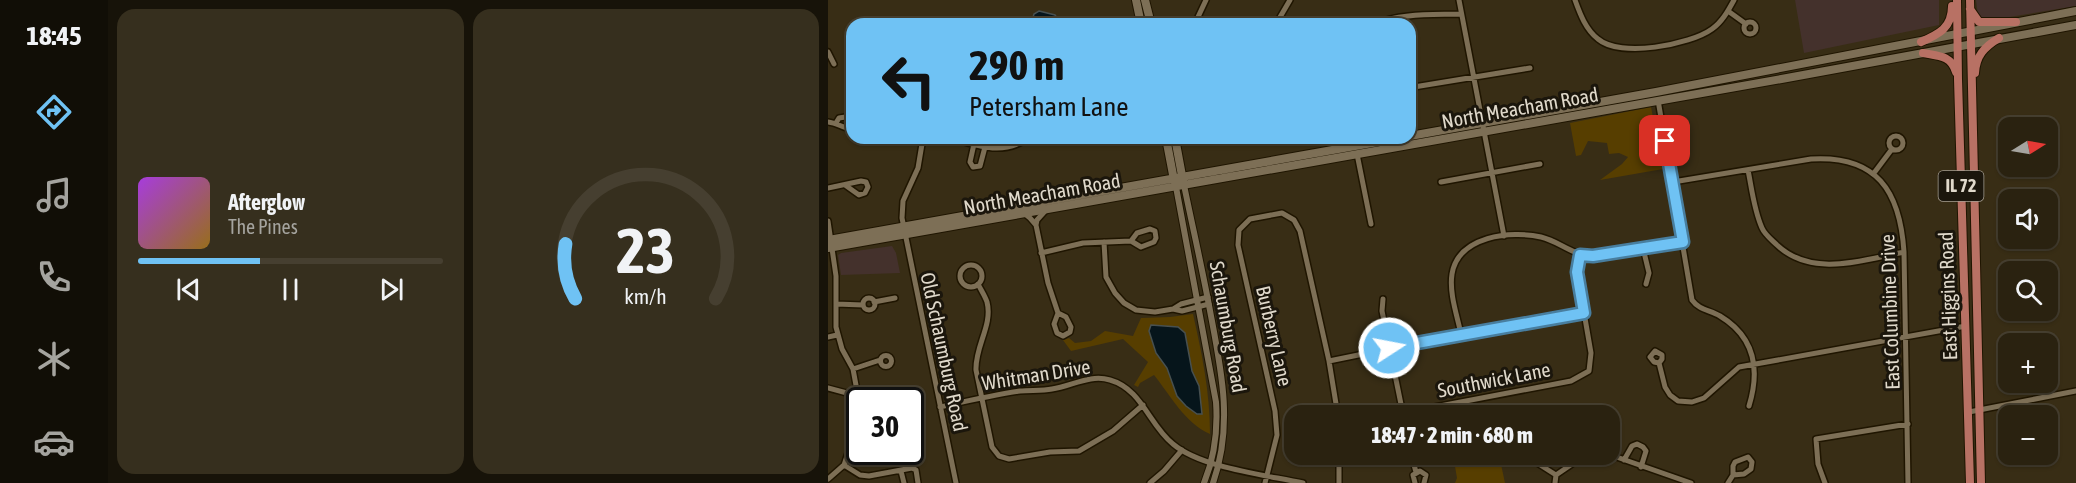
<!DOCTYPE html>
<meta charset="utf-8">
<style>
body{margin:0;font-family:"Asap Condensed",sans-serif;background:#362f1e;color:#f1f3f6;height:100vh;display:flex;flex-direction:column;font-size:22px;white-space:nowrap}
*{box-sizing:border-box;margin:0}
p{font-size:20px;color:#a5a49f}
.icon{flex:none;width:33px;height:33px;fill:none;stroke:currentColor;stroke-width:2;stroke-linecap:round;stroke-linejoin:round}
.map{position:relative;flex:1;overflow:hidden}
.sheet{display:flex;flex-direction:column;gap:9px;padding:9px;background:#171309;width:720px}
.sheet>*{flex:none}
.banner{position:absolute;left:18px;top:18px;width:570px;height:126px;border-radius:18px;box-shadow:0 2px 4px #0004,0 0 0 2px #463f30;background:#6fc2f4;color:#111;overflow:hidden}
.needle{width:39px;rotate:79deg}
.fabs{position:absolute;left:1170px;top:117px;display:grid;gap:12px}
.fabs a{display:grid;place-items:center;width:60px;height:60px;border-radius:12px;background:#2a2210;box-shadow:0 2px 4px #0004,0 0 0 2px #463f30;font-size:30px}
.speed{position:absolute;left:18px;top:387px;display:flex;gap:12px;font-size:30px;font-weight:700;text-align:center}
.speed>*{display:grid;place-content:center;width:78px;height:78px;border-radius:50%;background:#2a2210;box-shadow:0 2px 4px #0004,0 0 0 2px #463f30;line-height:1}
.speed .limit{border:3px solid #111;border-radius:9px;background:#fff;color:#111}
.pin{position:absolute;display:grid;place-items:center;width:51px;height:51px;color:#fff;margin:-26px;border-radius:12px;box-shadow:0 3px 9px #0006}
.me{position:absolute;width:66px;margin:-33px;rotate:79deg;stroke-linejoin:round;filter:drop-shadow(0 0 4px #0008)}
.turn{display:flex;align-items:center;gap:21px;height:126px;padding:0 24px;font-size:27px}
.turn .icon{width:78px;height:78px;stroke-width:2.5}
.turn b{display:block;font-size:42px;line-height:51px}
.sheet .tile{flex:1;display:flex;flex-direction:column;justify-content:center;gap:9px;min-width:0;padding:0 21px;border-radius:18px;background:#362f1e}
.sheet .dial{align-items:center;gap:0}
.dial svg{height:156px;overflow:visible;fill:none;stroke:#463f30;stroke-width:7;stroke-linecap:round;text-anchor:middle}
.dial text{fill:#f1f3f6;stroke:none}
.song{display:flex;align-items:center;gap:18px}
.cover{width:72px;height:72px;border-radius:9px;background:linear-gradient(135deg,hsl(280 70% 55%),hsl(40 70% 35%))}
.played{height:6px;border-radius:3px;background:linear-gradient(90deg,#6fc2f4 40%,#463f30 40%)}
.keys{display:flex;justify-content:space-around;direction:ltr}
.sheet .tiles{flex:1;display:grid;gap:9px;grid-template-columns:repeat(2,1fr)}
.trip{position:absolute;left:456px;top:405px;width:336px;height:60px;border-radius:18px;background:#2a2210;box-shadow:0 2px 4px #0004,0 0 0 2px #463f30;font-weight:800;line-height:60px;text-align:center}
main{display:flex;flex:1;min-height:0}
.tabs{display:flex;flex-direction:column;width:108px;justify-content:space-around;align-items:center;background:#110e06;color:#a5a49f}
.tabs .icon{width:42px;height:42px}
.tabs .on{color:#6fc2f4}
.tabs b{font-size:27px;color:#f1f3f6}
.map>svg:first-child{display:block}
</style>
<main>
<nav class="tabs">
<b>18:45</b>
<svg class="icon on" aria-label="directions" viewBox="0 0 24 24"><path d="M12 3l9 9-9 9-9-9zM9 14v-3h6M13 9l2 2-2 2"/></svg>
<svg class="icon" aria-label="music" viewBox="0 0 24 24"><path d="M9 18V5l10-2v13"/><circle cx="6" cy="18" r="3"/><circle cx="16" cy="16" r="3"/></svg>
<svg class="icon" aria-label="phone" viewBox="0 0 24 24"><path d="M5 4h4l2 5-3 2q2 4 5 5l2-3 5 2v4C11 20 4 13 5 4z"/></svg>
<svg class="icon" aria-label="climate" viewBox="0 0 24 24"><path d="M12 3v18M4 7l16 10M4 17L20 7"/></svg>
<svg class="icon" aria-label="car" viewBox="0 0 24 24"><path d="M5 17H2v-5l4-1 3-4h7l3 4 3 1v5h-3M9 17h6M6 11h13"/><circle cx="7" cy="17" r="2"/><circle cx="17" cy="17" r="2"/></svg>
</nav>
<section class="sheet">
<div class="tiles">
<div class="tile">
<div class="song"><i class="cover"></i><div><b>Afterglow</b><p>The Pines</p></div></div>
<div class="played"></div>
<div class="keys"><svg class="icon" aria-label="previous" viewBox="0 0 24 24"><path d="M18 5L8 12l10 7zM5 5v14"/></svg><svg class="icon" aria-label="pause" viewBox="0 0 24 24"><path d="M8 5v14M16 5v14"/></svg><svg class="icon" aria-label="next" viewBox="0 0 24 24"><path d="M6 5l10 7-10 7zM19 5v14"/></svg></div>
</div>
<div class="tile dial"><svg viewBox="0 0 100 80">
<path d="M14 69A42 42 0 1 1 86 69"/>
<path d="M14 69A42 42 0 0 1 9 41" stroke="#6fc2f4"/>
<text x="50" y="56" font-size="32" font-weight="700">23</text>
<text x="50" y="72" font-size="11">km/h</text>
</svg></div>
</div>
</section>
<div class="map">
<svg width="1248" height="483" viewBox="0 0 1248 483">
<rect width="100%" height="100%" fill="#382d15"/>
<path fill="#44312c" d="M967,0H1111V25L976,53Z
M1148,0H1248V6L1157,21L1150,16Z
M64,246L68,253L72,273L13,275L10,255L13,253Z"/>
<path fill="#573e00" d="M823,107L835,169L772,180L794,164L800,157L791,153L781,154L779,143L760,141L753,155L748,156L742,123Z
M365,314C374,354 382,392 382,434C357,423 342,395 326,375L312,383L310,387L306,385L320,362L295,339L243,351L235,340L241,338L247,343L263,341L277,331L305,336L313,318L342,317Z
M625,455H671L677,483H627L629,478Z"/>
<path fill="#06151b" stroke="#475050" stroke-width="1.5" d="M211,11L227,15L233,24H203L206,14Z
M323,325L350,327L357,333L364,371L371,386L374,414H369L358,406L349,396L339,368L328,353L321,331Z"/>
<g fill="none" stroke-linecap="round" stroke-linejoin="round">
<defs>
<path id="minor" d="M631,0L676,236
M747,0C752,14 758,30 770,39C792,58 862,45 884,29C894,22 900,11 906,0
M900,11L918,24
M916 28a6 6 0 1 1 12 0a6 6 0 1 1-12 0Z
M370,24V17L378,0
M448,24L462,0
M546,24C573,13 604,15 633,14
M0,52L6,64
M586,87L702,68
M830,100L864,300C871,310 882,310 892,316C927,337 932,370 921,406
M0,122C9,123 15,128 24,129
M8,123L11,118L24,116
M1061 143a7 7 0 1 1 14 0a7 7 0 1 1-14 0Z
M95,138L90,168L75,201L74,218L128,483
M123,138C149,146 176,156 200,138
M146,144L142,162L145,167L152,166L157,147
M529,154L543,224
M920,170C924,190 926,210 934,228C937,235 944,240 949,245C984,278 1035,260 1076,252
M1046,173L1064,149
M613,182L712,164
M845,182L983,159C1049,155 1072,191 1076,252L1080,483
M0,188L33,181L38,182L40,187L37,193L31,195L17,185
M197,214L202,218L208,225L220,283L230,313L226,324L229,333L235,336L242,332L243,327L238,317L230,313
M0,221L8,276V327L14,349L25,369L30,396L20,453L16,465L0,479
M208,225L209,220L218,210
M322,229L327,231L328,238L326,242L313,247L303,241L309,233Z
M276,242L278,277L287,293L296,303L308,310L327,312L345,309L354,311L381,304
M815,248L821,273L818,284
M213,253L255,243L303,241
M132 276a11 11 0 1 1 22 0a11 11 0 1 1-22 0Z
M150,284C153,290 157,296 159,302C165,325 147,346 148,370L164,447L171,456L181,459L222,452L251,451L285,431L315,405
M35 304a6 6 0 1 1 12 0a6 6 0 1 1-12 0Z
M555,299L554,311L575,414
M46,302L67,298
M8,304L35,305
M345,309L353,304L380,297
M633,334C629,315 621,293 624,274C630,236 683,230 713,237C733,242 741,254 765,256L855,242
M0,337L9,335
M52.5 361a5.5 5.5 0 1 1 11 0a5.5 5.5 0 1 1-11 0Z
M501,361L633,334L756,313
M831,363L826,362L822,357L827,351L834,355V359L831,363L837,387L842,395L850,401L864,402L876,398L911,367L1138,326
M25,369L52,360
M0,388L30,396
M112,407C139,401 165,395 192,391C203,390 214,391 224,389C244,386 262,374 282,380C314,389 321,425 345,444C373,468 438,475 475,483
M1141,412L1248,391
M575,413L743,381L761,371L763,353L749,272L752,255
M511,454V483
M583,454L588,472
M780,454L863,483
M796,460L804,446L809,444L815,447L818,451L813,467
M706,461L728,475
M16,465L32,475L41,476L84,468L88,470L90,483
M73,471L76,483
M322,483L336,471L354,450
M437,483L449,435L447,411L410,245L411,230L422,219L454,213L466,220L472,231L501,361L510,416
M587,483L585,475L592,471L598,475L596,483
M727,483L728,475L747,462L777,454
M900,483L905,475V466L907,462L920,457L924,462L923,469L916,474L905,475
M997,483L990,464L988,439L1080,424"/>
<path id="tertiary" d="M356,185C365,229 375,272 383,316C394,373 405,427 385,483
M348,187L388,402C390,431 387,456 376,483"/>
<path id="secondary" d="M308,0L313,24
M317,0L323,24
M582,136L828,92L1248,11
M338,138L346,180
M347,138L355,181
M0,240L572,138
M0,248L959,78L1248,25"/>
<path id="primary" d="M1129,0L1130,79L1142,483
M1142,0L1153,483
M1142,9L1151,22H1188
M1093,42C1111,34 1124,28 1124,6
M1095,53C1110,56 1123,55 1128,72
M1147,73C1148,56 1156,47 1171,38"/>
</defs>
<use href="#minor" stroke="#1f1500" stroke-width="8"/>
<use href="#tertiary" stroke="#1f1500" stroke-width="8"/>
<use href="#secondary" stroke="#1f1500" stroke-width="10"/>
<use href="#primary" stroke="#1f1500" stroke-width="10"/>
<use href="#minor" stroke="#7d6f56" stroke-width="5"/>
<use href="#tertiary" stroke="#7d6f56" stroke-width="6"/>
<use href="#secondary" stroke="#7d6f56" stroke-width="8"/>
<use href="#primary" stroke="#b87164" stroke-width="8"/>
</g>
<g fill="none" stroke-linecap="round" stroke-linejoin="round">
<defs>
<path id="route" d="M561,348L756,313L749,272L752,255L765,256L855,242L837,141"/>
</defs>
<use href="#route" stroke="#487e9f" stroke-width="15"/>
<use href="#route" stroke="#6fc2f4" stroke-width="10"/>
</g>
<g text-anchor="middle" stroke-width="6" stroke-linejoin="round" paint-order="stroke">
<rect fill="#1b160c" stroke="#a59e92" stroke-width="1.5" x="1110.5" y="171" width="45" height="30" rx="4.5"/>
<g font-size="18" font-weight="bold" fill="#e0d9cb">
<text x="1133" y="192">IL 72</text>
</g>
<g font-size="20" fill="#e0d9cb" stroke="#1b160c">
<text transform="translate(692 108) rotate(-10)" y="7">North Meacham Road</text>
<text transform="translate(214 194) rotate(-10)" y="7">North Meacham Road</text>
<text transform="translate(1120 296) rotate(-92)" y="7">East Higgins Road</text>
<text transform="translate(1062 312) rotate(-92)" y="7">East Columbine Drive</text>
<text transform="translate(400 327) rotate(80)" y="7">Schaumburg Road</text>
<text transform="translate(446 336) rotate(77)" y="7">Burberry Lane</text>
<text transform="translate(116 352) rotate(78)" y="7">Old Schaumburg Road</text>
<text transform="translate(208 375) rotate(-9)" y="7">Whitman Drive</text>
<text transform="translate(666 380) rotate(-11)" y="7">Southwick Lane</text>
</g>
</g>
</svg>
<div class="fabs">
<a><svg class="needle" viewBox="-14 -14 28 28"><path d="M0-13l5 13h-10z" fill="#e53935"/><path d="M0 13l5-13h-10z" fill="#a5a49f"/></svg></a>
<a><svg class="icon" aria-label="sound" viewBox="0 0 24 24"><path d="M4 9h4l5-4v14l-5-4H4zM17 9q2 3 0 6"/></svg></a>
<a><svg class="icon" aria-label="search" viewBox="0 0 24 24"><circle cx="10" cy="10" r="6"/><path d="M15 15l6 6"/></svg></a>
<a>+</a>
<a>−</a>
</div>
<div class="speed"><div class="limit">30</div></div>
<div class="pin" style="left:837px;top:141px;background:#d93025"><svg class="icon" aria-label="arrive" viewBox="0 0 24 24"><path d="M6 21V4h12l-3 4 3 4H6"/></svg></div>
<svg class="me" style="left:561px;top:348px" viewBox="-20 -20 40 40"><circle r="17" fill="#6fc2f4" stroke="#fff" stroke-width="3"/><path d="M0-11L8 9 0 5-8 9z" fill="#fff"/></svg>
<div class="trip">18:47 · 2 min · 680 m</div>
<div class="banner">
<div class="turn"><svg class="icon" aria-label="left" viewBox="0 0 24 24"><path d="M17 20v-9H6M10 6l-5 5 5 5"/></svg><div><b>290 m</b>Petersham Lane</div></div>
</div>
</div>
</main>
